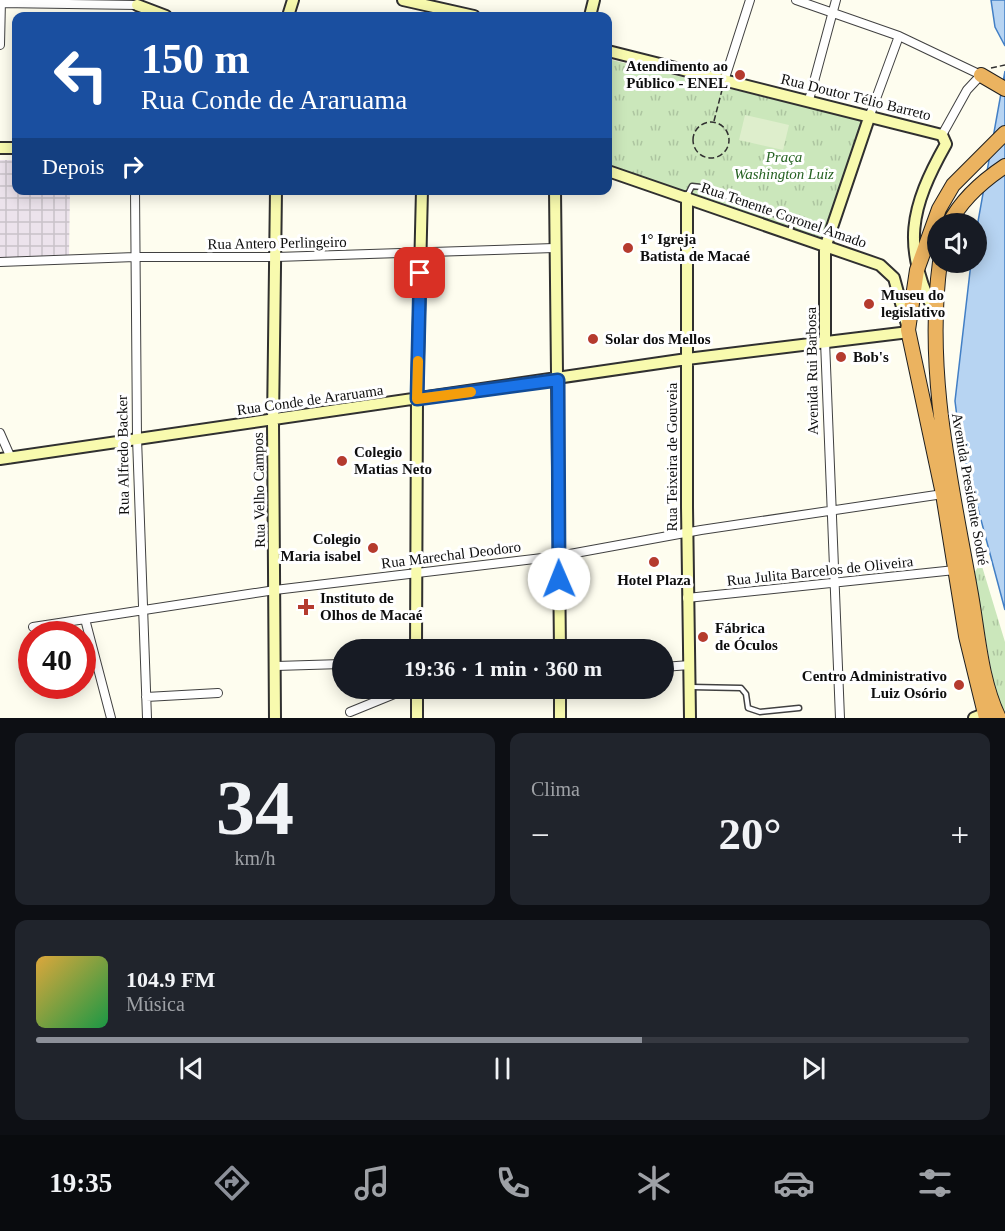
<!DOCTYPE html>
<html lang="pt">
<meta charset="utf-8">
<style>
body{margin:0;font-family:Georgia,serif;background:#20242c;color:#f1f3f6;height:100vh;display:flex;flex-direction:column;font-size:22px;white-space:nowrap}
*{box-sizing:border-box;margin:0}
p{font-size:20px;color:#9ea1a6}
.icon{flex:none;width:33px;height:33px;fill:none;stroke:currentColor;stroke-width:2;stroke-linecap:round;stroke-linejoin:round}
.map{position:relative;height:718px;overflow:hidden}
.details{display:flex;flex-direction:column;gap:15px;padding:15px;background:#0d0f14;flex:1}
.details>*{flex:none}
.hud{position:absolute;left:12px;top:12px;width:600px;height:183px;border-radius:12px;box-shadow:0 3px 15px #0003;background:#1a4fa0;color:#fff;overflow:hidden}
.buttons{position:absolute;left:927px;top:213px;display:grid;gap:12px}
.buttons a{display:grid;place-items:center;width:60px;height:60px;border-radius:50%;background:#171b24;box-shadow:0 3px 15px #0003;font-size:30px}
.speed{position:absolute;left:18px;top:621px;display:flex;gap:12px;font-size:30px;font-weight:700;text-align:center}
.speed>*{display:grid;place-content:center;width:78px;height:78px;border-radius:50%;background:#171b24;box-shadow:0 3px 15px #0003;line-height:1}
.speed .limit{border:9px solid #d22;background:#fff;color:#111}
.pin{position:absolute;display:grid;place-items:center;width:51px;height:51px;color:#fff;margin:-26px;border-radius:12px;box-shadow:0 3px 9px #0006}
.me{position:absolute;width:66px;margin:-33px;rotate:359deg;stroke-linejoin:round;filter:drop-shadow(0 0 4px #0008)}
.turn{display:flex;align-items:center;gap:21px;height:126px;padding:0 30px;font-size:27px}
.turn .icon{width:78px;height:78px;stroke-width:2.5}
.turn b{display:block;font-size:42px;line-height:51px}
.then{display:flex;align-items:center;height:57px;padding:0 30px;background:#0003;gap:12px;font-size:22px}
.big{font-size:45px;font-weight:700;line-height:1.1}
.details .tile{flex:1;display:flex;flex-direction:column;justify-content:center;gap:9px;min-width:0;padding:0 21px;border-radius:12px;background:#20242c}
.details .dial{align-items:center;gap:0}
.dial b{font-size:78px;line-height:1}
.song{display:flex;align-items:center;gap:18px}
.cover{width:72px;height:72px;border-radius:9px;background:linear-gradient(135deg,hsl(40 70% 55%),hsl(140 70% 35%))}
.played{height:6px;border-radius:3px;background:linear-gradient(90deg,#8c9099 65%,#363941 65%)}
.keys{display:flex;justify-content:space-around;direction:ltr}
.heat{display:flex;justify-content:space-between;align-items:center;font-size:33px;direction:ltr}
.details .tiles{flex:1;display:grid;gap:15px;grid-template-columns:1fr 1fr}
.tile:last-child{grid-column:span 2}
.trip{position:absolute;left:332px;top:639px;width:342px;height:60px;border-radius:30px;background:#171b24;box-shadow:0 3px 15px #0003;font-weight:700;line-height:60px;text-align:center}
.tabs{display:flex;height:96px;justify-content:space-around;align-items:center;background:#090b0e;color:#9ea1a6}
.tabs .icon{width:42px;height:42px}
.tabs .current{color:#8c9099}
.tabs b{font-size:27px;color:#f1f3f6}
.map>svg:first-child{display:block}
</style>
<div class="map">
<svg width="1005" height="718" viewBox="0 0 1005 718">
<defs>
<pattern id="industrial-grid" width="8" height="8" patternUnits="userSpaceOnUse" patternTransform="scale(1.5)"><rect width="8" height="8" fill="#ece3ec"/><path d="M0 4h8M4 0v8" fill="none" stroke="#c9c2c9"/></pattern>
<pattern id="grass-tufts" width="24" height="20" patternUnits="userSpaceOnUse" patternTransform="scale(1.5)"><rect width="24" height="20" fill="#cbe7bb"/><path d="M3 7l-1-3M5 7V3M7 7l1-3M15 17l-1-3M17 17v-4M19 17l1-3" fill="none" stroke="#adc5a0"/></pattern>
</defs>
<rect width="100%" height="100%" fill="#fefdef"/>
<path fill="url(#industrial-grid)" d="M0,160H16V190L70,191L69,256L0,258Z"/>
<path fill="url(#grass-tufts)" d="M608,59L863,121L825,246L608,168Z
M981,563L1005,642V718L997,702L974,573Z"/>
<path fill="#deeecc" d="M745,115L789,125L783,150L739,140Z"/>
<path fill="#b7d4f2" stroke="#427fc5" stroke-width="1.5" d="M991,0H1005V46L995,27Z
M1005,71V610L960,441L955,401L971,263L976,262L977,227Z"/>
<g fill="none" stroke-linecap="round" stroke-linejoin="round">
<defs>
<path id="lane" d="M687,196L692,186L701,187L788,219L792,224L790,231
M691,687L741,688L746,694L748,708L760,712L799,708"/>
<path id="street" d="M796,0L899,36L981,75L967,90L942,135
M0,3L137,5
M0,45L1,0
M724,81L750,0
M809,100L836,0
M870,115L899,36
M135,190L137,438L147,718
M0,262L135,257H276L554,248
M825,341L840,718
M0,433L11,458
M687,598L955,570
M85,619L111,718
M33,627L275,590L559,556L701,530L943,494
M276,666L342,664
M663,667L690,665
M146,697L218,693
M350,712L409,688"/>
<path id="secondary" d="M403,0L474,16
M137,5L166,16
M288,16L293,0
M590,16L594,0
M608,51L942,135L946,144C910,208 901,247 936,315
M0,148H16
M608,171L880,265L894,278L907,325
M555,190L560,650
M687,197V507L690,718
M825,341V248L870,115
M0,459L687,359L909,332
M416,650L417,399L422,190
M560,688V718
M275,718L273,422L276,190
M417,718V688
M974,718L984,714"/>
<path id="highway" d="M981,75L1005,89
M949,224C961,200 984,180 1005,166
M940,262C925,373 951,481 970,589C978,631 980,679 999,718
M986,718L966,636L943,494L908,330L917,270L939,209L953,185L1005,133"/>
</defs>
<use href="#lane" stroke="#414141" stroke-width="7"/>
<use href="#street" stroke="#414141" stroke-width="10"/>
<use href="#secondary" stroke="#303030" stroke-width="14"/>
<use href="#highway" stroke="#1f1f1f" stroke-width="16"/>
<path stroke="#303030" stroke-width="1.5" stroke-dasharray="6 3" stroke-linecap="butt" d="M991,68L1005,65
M714,121L722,90
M693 140a18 18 0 1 1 36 0a18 18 0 1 1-36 0Z"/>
<use href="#lane" stroke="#fff" stroke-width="4"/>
<use href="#street" stroke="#fff" stroke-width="8"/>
<use href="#secondary" stroke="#f8faae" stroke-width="10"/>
<use href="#highway" stroke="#ebb360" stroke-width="14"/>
</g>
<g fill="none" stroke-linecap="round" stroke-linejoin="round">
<defs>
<path id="route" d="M420,273L417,399L558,380L559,579"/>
</defs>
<use href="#route" stroke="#114b97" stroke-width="15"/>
<use href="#route" stroke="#1a73e8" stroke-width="10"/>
<path stroke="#f59e0b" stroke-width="10" d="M418,361L417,399L471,392"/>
</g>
<g fill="#b53b2e" stroke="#fff" stroke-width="2">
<circle cx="740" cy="75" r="6"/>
<circle cx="628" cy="248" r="6"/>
<circle cx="869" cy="304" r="6"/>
<circle cx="593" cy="339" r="6"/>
<circle cx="841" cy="357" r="6"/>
<circle cx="342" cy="461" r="6"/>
<circle cx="373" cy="548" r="6"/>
<circle cx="654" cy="562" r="6"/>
<path d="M303 598h6v6h6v6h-6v6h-6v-6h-6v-6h6z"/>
<circle cx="703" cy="637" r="6"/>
<circle cx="959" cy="685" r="6"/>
</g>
<g text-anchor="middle" stroke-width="6" stroke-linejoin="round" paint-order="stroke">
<g font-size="15" font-weight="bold" fill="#0e0e0e" stroke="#fff" text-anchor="start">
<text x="728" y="71" text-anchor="end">Atendimento ao<tspan x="728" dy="17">Público - ENEL</tspan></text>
<text x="640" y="244">1° Igreja<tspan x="640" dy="17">Batista de Macaé</tspan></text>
<text x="881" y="300">Museu do<tspan x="881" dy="17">legislativo</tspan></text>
<text x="605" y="344">Solar dos Mellos</text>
<text x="853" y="362">Bob's</text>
<text x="354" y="457">Colegio<tspan x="354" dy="17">Matias Neto</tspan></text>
<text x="361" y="544" text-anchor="end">Colegio<tspan x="361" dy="17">Maria isabel</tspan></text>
<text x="654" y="585" text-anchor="middle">Hotel Plaza</text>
<text x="320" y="603">Instituto de<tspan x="320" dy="17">Olhos de Macaé</tspan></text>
<text x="715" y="633">Fábrica<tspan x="715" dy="17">de Óculos</tspan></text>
<text x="947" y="681" text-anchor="end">Centro Administrativo<tspan x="947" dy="17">Luiz Osório</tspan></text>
</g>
<g font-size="15" fill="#0e0e0e" stroke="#fff">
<text transform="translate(856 97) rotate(14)" y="5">Rua Doutor Télio Barreto</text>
<text transform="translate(784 215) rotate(19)" y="5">Rua Tenente Coronel Amado</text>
<text transform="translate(277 243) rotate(-1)" y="5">Rua Antero Perlingeiro</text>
<text transform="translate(812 371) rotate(-91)" y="5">Avenida Rui Barbosa</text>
<text transform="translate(310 400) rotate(-8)" y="5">Rua Conde de Araruama</text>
<text transform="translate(123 455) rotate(-91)" y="5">Rua Alfredo Backer</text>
<text transform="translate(672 457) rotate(-90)" y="5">Rua Teixeira de Gouveia</text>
<text transform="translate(970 489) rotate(80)" y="5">Avenida Presidente Sodré</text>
<text transform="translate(259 490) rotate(-91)" y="5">Rua Velho Campos</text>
<text transform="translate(451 555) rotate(-7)" y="5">Rua Marechal Deodoro</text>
<text transform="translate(820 571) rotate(-6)" y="5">Rua Julita Barcelos de Oliveira</text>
</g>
<g font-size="15" font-style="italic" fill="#266222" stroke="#fff">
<text x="784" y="162">Praça<tspan x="784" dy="17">Washington Luiz</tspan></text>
</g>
</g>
</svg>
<div class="buttons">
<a><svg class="icon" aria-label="sound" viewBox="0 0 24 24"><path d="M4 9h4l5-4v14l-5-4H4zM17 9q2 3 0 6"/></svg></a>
</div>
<div class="speed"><div class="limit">40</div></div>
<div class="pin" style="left:420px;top:273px;background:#d93025"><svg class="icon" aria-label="arrive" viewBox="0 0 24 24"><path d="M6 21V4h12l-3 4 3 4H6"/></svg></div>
<svg class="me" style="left:559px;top:579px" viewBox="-20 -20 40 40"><circle r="19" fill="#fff"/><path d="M0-13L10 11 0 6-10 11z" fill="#1a73e8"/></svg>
<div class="trip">19:36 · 1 min · 360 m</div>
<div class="hud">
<div class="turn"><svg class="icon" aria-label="left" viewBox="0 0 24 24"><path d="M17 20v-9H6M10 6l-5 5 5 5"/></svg><div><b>150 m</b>Rua Conde de Araruama</div></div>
<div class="then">Depois<svg class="icon" aria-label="right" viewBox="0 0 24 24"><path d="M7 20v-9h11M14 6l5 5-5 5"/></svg></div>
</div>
</div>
<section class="details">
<div class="tiles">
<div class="tile dial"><b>34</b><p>km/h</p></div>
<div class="tile"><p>Clima</p>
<div class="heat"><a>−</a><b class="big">20°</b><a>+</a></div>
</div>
<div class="tile">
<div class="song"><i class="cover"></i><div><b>104.9 FM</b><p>Música</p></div></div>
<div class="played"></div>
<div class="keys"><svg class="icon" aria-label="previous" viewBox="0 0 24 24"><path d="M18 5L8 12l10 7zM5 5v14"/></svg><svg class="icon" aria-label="pause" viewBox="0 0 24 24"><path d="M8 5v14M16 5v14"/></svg><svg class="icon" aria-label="next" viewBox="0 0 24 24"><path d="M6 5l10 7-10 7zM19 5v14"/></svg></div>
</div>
</div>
</section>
<nav class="tabs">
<b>19:35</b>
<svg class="icon current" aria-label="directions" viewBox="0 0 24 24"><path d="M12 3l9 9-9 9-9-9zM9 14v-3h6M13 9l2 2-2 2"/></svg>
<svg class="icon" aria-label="music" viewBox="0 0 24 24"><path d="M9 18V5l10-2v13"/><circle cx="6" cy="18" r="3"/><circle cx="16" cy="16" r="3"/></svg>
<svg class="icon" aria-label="phone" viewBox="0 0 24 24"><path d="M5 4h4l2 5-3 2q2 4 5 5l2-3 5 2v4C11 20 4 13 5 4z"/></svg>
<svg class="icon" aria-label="climate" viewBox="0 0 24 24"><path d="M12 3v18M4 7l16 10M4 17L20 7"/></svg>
<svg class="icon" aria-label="car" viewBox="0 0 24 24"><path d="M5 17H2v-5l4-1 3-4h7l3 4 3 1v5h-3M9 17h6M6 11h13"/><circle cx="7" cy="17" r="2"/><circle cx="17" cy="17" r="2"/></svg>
<svg class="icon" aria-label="filters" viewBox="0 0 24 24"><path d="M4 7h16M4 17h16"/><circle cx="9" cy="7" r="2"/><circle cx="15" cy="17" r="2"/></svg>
</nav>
